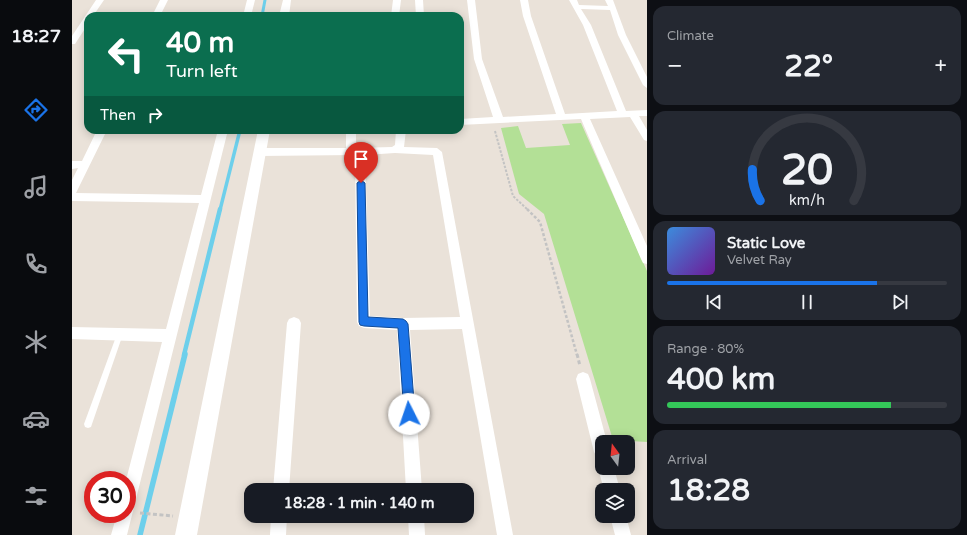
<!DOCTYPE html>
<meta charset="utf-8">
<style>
body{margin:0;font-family:"Varela Round",sans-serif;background:#242831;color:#f1f3f6;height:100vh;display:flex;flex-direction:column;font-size:15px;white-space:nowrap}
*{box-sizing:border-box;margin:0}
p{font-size:13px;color:#9ea1a6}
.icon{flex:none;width:22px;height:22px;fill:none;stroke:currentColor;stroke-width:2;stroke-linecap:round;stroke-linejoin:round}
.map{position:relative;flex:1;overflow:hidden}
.side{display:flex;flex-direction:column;gap:6px;padding:6px;background:#0d0f14;width:320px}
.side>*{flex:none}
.top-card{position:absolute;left:12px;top:12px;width:380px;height:122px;border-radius:12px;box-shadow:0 2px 10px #0003;background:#0b6e4f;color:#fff;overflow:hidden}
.needle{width:26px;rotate:345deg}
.controls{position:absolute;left:523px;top:435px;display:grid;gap:8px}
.controls a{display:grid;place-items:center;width:40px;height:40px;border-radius:8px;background:#171b24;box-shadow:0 2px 10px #0003;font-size:20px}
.speed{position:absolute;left:12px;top:471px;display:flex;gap:8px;font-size:20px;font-weight:700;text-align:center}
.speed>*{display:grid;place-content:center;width:52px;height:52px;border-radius:50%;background:#171b24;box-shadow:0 2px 10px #0003;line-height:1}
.speed .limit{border:6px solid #d22;background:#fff;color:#111}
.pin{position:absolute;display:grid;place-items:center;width:34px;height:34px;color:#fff;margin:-41px -17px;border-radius:50% 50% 50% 0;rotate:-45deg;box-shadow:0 0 4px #0007}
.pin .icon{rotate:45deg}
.me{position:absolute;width:44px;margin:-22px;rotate:356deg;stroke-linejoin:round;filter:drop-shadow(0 0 3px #0008)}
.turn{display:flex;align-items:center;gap:14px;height:84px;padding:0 16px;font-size:18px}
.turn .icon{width:52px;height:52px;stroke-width:2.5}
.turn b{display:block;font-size:28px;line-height:34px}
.then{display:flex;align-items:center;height:38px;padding:0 16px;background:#0003;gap:8px;font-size:15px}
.big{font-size:30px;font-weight:700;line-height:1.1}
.side .card{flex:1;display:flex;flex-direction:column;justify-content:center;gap:6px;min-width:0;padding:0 14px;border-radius:12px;background:#242831}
.side .dial{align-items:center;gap:0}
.dial svg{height:104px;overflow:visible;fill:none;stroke:#363941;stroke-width:7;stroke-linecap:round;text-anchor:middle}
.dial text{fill:#f1f3f6;stroke:none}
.song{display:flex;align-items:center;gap:12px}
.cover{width:48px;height:48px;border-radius:6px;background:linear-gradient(135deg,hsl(210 70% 55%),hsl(280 70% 35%))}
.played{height:4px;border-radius:2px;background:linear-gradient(90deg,#1a73e8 75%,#363941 75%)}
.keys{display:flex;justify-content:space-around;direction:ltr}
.heat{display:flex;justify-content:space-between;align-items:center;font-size:22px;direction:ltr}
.charge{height:6px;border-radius:3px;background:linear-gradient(90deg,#34c759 80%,#363941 0)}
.trip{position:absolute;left:172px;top:483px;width:230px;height:40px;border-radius:12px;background:#171b24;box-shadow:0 2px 10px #0003;font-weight:700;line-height:40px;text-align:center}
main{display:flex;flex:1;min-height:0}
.tab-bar{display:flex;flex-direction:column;width:72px;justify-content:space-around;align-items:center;background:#090b0e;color:#9ea1a6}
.tab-bar .icon{width:28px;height:28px}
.tab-bar .on{color:#1a73e8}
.tab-bar b{font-size:18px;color:#f1f3f6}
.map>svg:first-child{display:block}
</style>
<main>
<nav class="tab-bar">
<b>18:27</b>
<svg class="icon on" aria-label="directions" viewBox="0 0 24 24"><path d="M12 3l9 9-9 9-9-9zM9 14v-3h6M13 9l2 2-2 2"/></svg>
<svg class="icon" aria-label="music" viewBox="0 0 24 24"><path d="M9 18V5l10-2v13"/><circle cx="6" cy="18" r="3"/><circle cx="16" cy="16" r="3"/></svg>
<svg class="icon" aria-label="phone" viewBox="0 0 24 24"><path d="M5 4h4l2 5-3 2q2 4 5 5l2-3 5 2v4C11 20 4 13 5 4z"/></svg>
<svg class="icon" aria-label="climate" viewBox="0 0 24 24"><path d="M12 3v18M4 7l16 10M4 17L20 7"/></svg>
<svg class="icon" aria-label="car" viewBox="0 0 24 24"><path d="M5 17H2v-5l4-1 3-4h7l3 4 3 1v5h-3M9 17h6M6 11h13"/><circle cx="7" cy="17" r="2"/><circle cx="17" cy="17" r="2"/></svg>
<svg class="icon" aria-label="filters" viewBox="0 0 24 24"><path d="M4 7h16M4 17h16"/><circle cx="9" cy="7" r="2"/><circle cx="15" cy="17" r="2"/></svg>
</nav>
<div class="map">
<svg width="575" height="535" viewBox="0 0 575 535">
<rect width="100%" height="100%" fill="#eae2d9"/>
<path fill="#b3e096" d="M509,123L575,271V442L541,440L472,214L447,194L429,128L446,126L454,148L498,145L490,124Z"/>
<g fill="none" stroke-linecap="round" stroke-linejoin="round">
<path stroke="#6dcfeb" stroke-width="3" d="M190,16L193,0"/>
<path stroke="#6dcfeb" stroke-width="3.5" d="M148,210L168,130"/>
<path stroke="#6dcfeb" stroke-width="4.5" d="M112,355L148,209"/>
<path stroke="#6dcfeb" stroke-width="5.5" d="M68,535L113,354"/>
<path stroke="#c3c3c3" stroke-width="2" stroke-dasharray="2.5 1.5" stroke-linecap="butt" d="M423,131L441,196L456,210"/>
<path stroke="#c3c3c3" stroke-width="2.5" stroke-dasharray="3 2" stroke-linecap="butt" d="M455,209L468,222L505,355"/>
<path stroke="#c3c3c3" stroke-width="3" stroke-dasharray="4 2.5" stroke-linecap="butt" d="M505,354L508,366
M68,513L101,516"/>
<path fill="#fff" fill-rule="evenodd" d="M48,331L50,332L51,334L20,424L19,427L16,428L13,427L12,424L45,334L46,332Z"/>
<path fill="#fff" fill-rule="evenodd" d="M24,0H32L21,16H16V24L3,44H0V36Z
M88,0H96L88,16H80Z
M175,0H183L179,16H171Z
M321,0H329L327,16H319Z
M343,0H351L352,16H344Z
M395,0H403L410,59L431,117L484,114L451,16L448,0H456L459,16L493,114L545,111L511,25L497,0H505L507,5L536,6L533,0H541L554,35L575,77V88L571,85L546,35L538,10L509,9L519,25L554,111L575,110V116H567L575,130V141L572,140L558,117L518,119L575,246V264L571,263L569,259L509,119L388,125V119L421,117L402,59Z
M25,130H35L4,193L129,195L146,130H156L55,535H39L45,514H55L54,480L90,342L0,339V327L94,329L127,203L0,201V180L6,168L0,169V161H10Z
M274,130H284V148L320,147L323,145L324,130H334L332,147L365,148L370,152L441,535H425L390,329L338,330L350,490H334L325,330L292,328L287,326L285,322L283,155L187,156L182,152L187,148H274ZM323,153L361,155L388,317L331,318L298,316L293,155Z
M222,317L227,319L229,323L217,490H201L215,323L217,319Z
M511,372L516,374L518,379L535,442H530V460L525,457L522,452L504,379L506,374Z
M528,462H530V468H542L548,490H532L526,468Z
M199,516H215L214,535H198Z
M336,516H352L353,535H337Z
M538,516H554L559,535H543Z"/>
<path fill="#fff" fill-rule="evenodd" d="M211,0H219L217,16H207Z
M186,130H198L125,535H103Z"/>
</g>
<path fill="#1a73e8" stroke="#114b97" d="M289,180L293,183L296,317L331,319L334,321L336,324L343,414L341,418L337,420L333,418L332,414L326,328L292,326L288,325L287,322L285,183Z"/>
</svg>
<div class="controls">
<a><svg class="needle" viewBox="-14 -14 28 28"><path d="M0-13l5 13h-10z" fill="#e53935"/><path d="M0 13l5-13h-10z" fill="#9ea1a6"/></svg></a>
<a><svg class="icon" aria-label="layers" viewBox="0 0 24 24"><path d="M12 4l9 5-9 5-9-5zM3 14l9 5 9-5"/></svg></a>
</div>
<div class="speed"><div class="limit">30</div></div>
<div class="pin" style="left:289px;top:183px;background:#d93025"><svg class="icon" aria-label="arrive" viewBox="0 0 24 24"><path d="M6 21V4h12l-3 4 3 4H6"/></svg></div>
<svg class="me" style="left:337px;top:414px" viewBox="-20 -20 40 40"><circle r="19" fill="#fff"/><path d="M0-13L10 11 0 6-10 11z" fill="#1a73e8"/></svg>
<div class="trip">18:28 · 1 min · 140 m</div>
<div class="top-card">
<div class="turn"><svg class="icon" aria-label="left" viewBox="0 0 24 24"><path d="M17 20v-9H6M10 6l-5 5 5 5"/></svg><div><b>40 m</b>Turn left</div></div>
<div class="then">Then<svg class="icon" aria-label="right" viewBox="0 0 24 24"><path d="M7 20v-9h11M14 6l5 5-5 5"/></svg></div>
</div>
</div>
<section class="side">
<div class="card"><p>Climate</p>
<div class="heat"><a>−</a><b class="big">22°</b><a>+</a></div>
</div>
<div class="card dial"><svg viewBox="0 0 100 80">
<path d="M14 69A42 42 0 1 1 86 69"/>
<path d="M14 69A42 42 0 0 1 8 45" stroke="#1a73e8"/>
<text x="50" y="56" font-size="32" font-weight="700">20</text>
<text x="50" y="72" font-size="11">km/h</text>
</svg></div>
<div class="card">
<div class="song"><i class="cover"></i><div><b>Static Love</b><p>Velvet Ray</p></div></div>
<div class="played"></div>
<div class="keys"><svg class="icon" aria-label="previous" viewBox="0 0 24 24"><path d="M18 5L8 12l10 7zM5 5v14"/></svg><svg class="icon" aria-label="pause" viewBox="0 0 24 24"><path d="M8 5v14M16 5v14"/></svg><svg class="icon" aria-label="next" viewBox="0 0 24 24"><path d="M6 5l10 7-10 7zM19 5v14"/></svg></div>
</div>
<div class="card"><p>Range · 80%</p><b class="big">400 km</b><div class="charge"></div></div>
<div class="card"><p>Arrival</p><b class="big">18:28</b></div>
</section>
</main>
